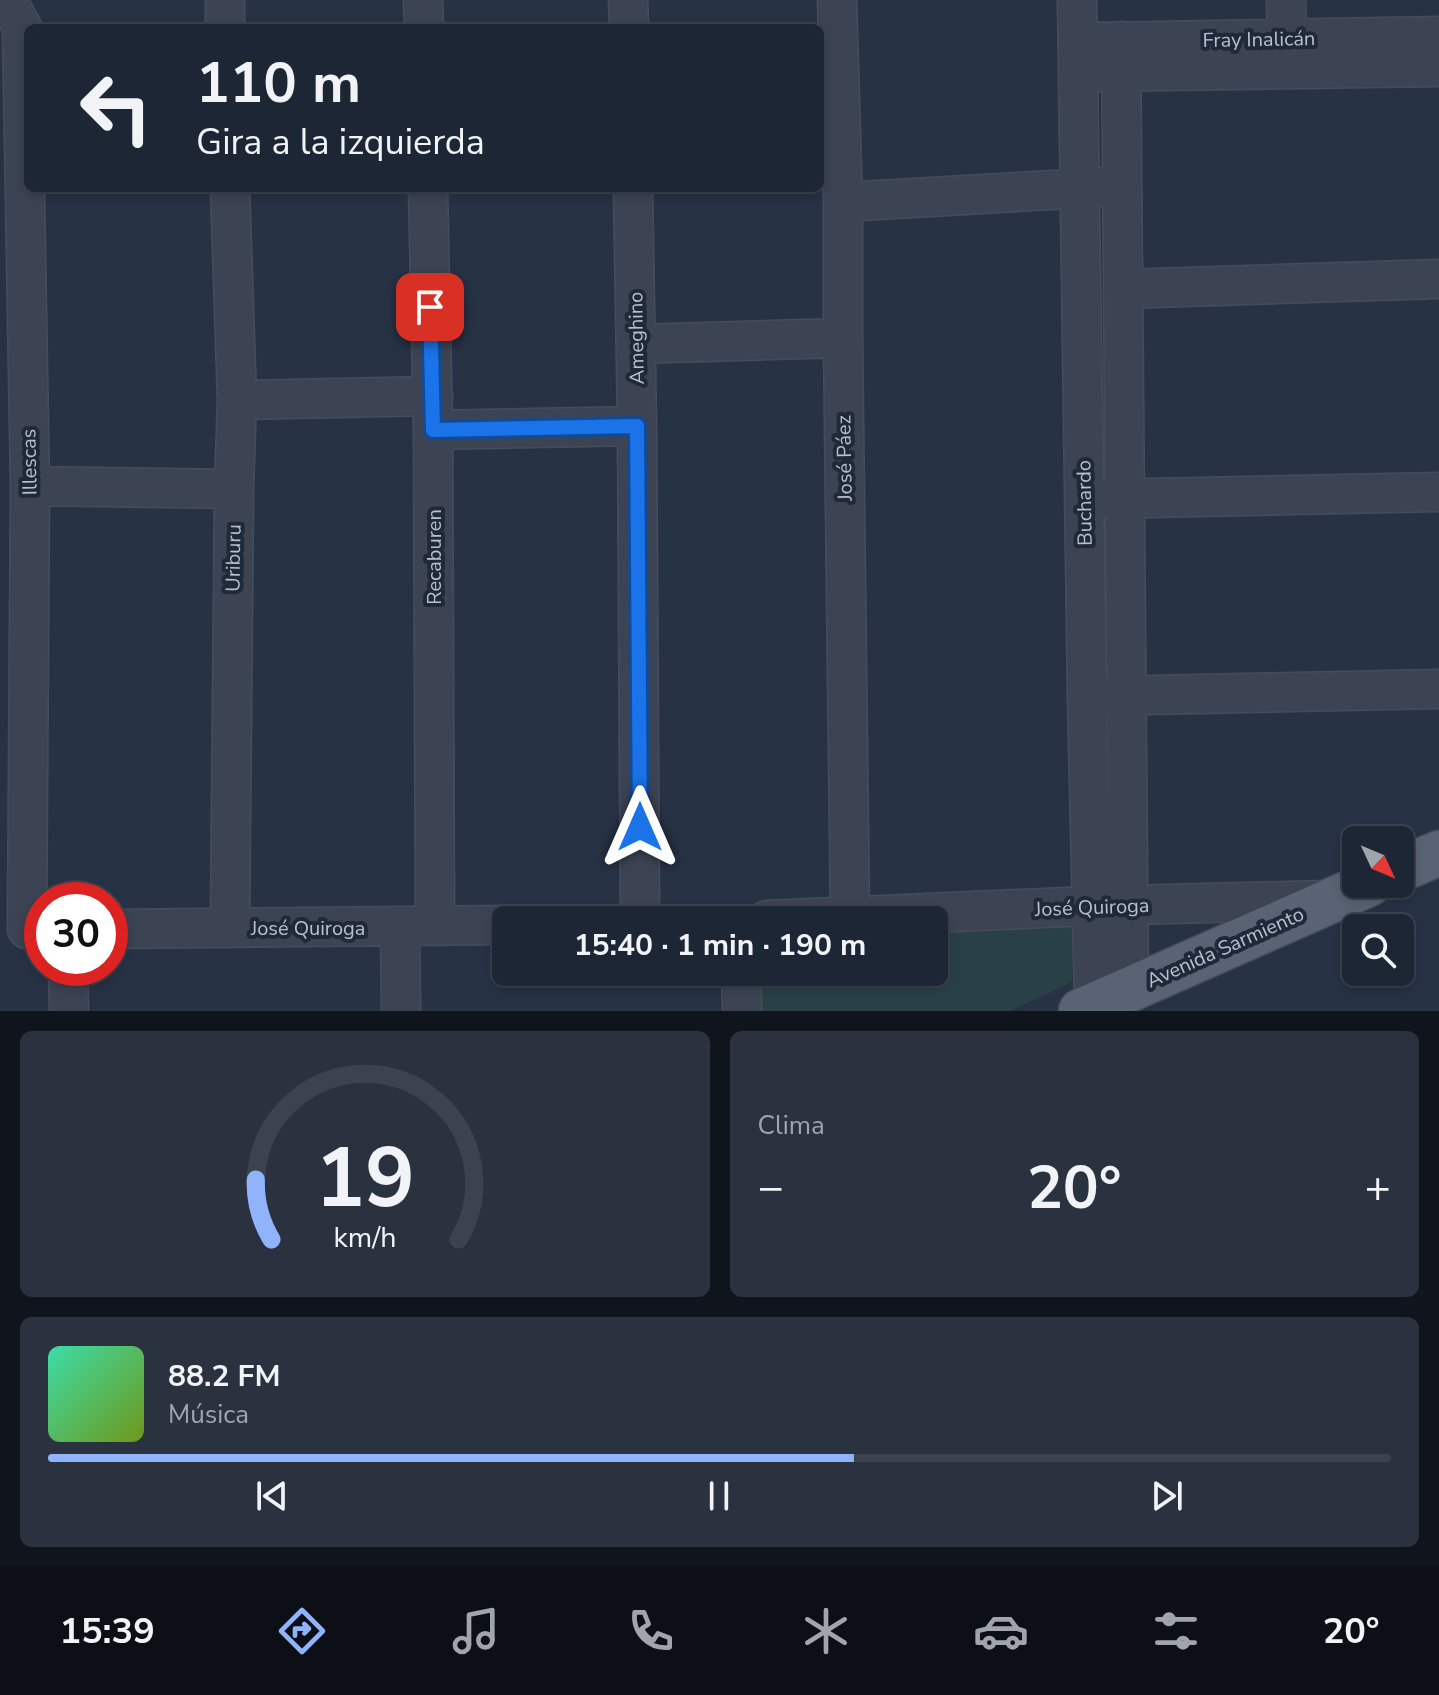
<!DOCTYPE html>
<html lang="es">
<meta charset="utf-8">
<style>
body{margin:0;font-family:"Nunito Sans",sans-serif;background:#2a3240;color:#f1f3f6;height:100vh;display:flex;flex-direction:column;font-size:30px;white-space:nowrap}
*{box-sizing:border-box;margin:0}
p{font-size:26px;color:#a0a5ac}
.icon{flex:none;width:44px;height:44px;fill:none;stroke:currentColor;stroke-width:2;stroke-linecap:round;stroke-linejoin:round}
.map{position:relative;height:1011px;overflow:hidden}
.side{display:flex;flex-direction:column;gap:20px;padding:20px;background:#10151d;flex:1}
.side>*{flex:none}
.top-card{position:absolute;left:24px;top:24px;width:800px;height:168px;border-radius:12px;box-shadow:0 4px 12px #0003,0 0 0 2px #3b434f;background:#1d2634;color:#f1f3f6;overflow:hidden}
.needle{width:52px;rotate:134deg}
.controls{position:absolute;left:1342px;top:826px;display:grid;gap:16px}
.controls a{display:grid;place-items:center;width:72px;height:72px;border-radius:12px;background:#1d2634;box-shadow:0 4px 12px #0003,0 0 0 2px #3b434f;font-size:40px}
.speed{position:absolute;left:24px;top:882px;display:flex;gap:16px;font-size:40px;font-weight:700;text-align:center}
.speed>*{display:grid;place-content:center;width:104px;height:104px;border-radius:50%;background:#1d2634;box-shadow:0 4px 12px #0003,0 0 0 2px #3b434f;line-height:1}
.speed .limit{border:12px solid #d22;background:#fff;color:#111}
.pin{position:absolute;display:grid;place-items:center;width:68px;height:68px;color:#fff;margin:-34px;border-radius:16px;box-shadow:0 4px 12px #0006}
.me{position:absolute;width:88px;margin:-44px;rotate:0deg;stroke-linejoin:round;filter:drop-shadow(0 0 6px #0008)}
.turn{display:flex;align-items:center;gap:28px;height:168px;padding:0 40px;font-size:36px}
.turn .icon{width:104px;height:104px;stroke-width:2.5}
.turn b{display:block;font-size:56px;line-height:68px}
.big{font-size:60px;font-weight:700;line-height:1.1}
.side .card{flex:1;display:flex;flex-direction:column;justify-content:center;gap:12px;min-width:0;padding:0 28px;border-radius:12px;background:#2a3240}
.side .dial{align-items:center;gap:0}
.dial svg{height:208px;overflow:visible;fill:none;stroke:#3b434f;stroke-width:7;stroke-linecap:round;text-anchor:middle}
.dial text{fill:#f1f3f6;stroke:none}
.song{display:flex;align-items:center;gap:24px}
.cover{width:96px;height:96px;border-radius:12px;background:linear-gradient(135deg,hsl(160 70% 55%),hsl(80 70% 35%))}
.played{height:8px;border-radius:4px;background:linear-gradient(90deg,#91b3fb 60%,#3b434f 60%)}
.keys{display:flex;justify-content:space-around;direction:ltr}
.heat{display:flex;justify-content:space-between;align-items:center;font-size:44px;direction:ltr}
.side .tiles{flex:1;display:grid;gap:20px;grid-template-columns:1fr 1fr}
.card:last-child{grid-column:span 2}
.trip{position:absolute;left:492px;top:906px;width:456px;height:80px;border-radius:12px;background:#1d2634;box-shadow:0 4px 12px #0003,0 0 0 2px #3b434f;font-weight:700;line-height:80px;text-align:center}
.dock{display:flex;height:128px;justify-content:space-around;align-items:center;background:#0c0f15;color:#a0a5ac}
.dock .icon{width:56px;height:56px}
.dock .active{color:#91b3fb}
.dock b{font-size:36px;color:#f1f3f6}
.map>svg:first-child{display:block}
</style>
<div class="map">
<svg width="1439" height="1011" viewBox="0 0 1439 1011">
<rect width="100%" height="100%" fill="#273245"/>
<path fill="#294146" d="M1073,920L1072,982L1011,1011H761L760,972H934V929Z"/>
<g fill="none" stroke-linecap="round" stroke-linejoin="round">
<defs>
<path id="minor" d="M7,0L22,27L30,486L27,929
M225,0V28
M423,0L424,28
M628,0L629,28
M837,0L843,202V338L850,920
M1077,0L1087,696L1094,1005
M1286,0L1287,38
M1121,41L1129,990
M1097,42L1439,36
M1097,72L1439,67
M428,188L433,430L435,926
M633,188L637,426L640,920
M843,202L1104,187
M1123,289L1439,279
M637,344L843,338
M237,400L433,396
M433,430L637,426
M30,486L234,489
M1102,499L1439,492
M1101,696L1439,689
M767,920L1090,906L1326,900
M400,927L401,1011
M230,928L234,489L237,400L230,188
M110,929L506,925
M68,968L69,1011
M741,972L742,1011"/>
<path id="major" d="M1400,870L1439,853
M1081,1011L1369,884"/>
</defs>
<use href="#minor" stroke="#454d5d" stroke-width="41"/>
<use href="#major" stroke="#454d5d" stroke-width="47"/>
<use href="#minor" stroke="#3c4454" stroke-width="38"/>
<use href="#major" stroke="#5a6374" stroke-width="44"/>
</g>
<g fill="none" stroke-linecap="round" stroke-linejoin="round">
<defs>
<path id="route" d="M430,307L433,430L637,426L640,827"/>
</defs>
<use href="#route" stroke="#114b97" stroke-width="20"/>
<use href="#route" stroke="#1a73e8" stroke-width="14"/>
</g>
<g text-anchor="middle" stroke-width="8" stroke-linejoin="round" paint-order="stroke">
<g font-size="20" fill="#b9c0cd" stroke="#20293a">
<text transform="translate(1259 39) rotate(-1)" y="7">Fray Inalicán</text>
<text transform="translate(636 338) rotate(-91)" y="7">Ameghino</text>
<text transform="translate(844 458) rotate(-91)" y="7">José Páez</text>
<text transform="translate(29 462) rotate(-91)" y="7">Illescas</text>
<text transform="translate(1084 503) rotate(-91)" y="7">Buchardo</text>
<text transform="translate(434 557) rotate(-90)" y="7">Recaburen</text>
<text transform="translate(233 558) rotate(-89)" y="7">Uriburu</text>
<text transform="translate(1092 907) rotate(-2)" y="7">José Quiroga</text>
<text x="308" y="935">José Quiroga</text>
<text transform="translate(1225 947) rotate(-24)" y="7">Avenida Sarmiento</text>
</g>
</g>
</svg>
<div class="controls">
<a><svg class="needle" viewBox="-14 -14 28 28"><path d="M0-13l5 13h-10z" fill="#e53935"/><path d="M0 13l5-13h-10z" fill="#a0a5ac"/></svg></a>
<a><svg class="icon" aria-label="search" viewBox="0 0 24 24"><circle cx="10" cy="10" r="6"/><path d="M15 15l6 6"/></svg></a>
</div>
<div class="speed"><div class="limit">30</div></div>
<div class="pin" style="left:430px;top:307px;background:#d93025"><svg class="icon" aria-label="arrive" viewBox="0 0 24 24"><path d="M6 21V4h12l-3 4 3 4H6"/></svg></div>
<svg class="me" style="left:640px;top:827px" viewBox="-20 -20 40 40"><path d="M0-17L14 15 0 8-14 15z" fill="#1a73e8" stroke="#fff" stroke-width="4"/></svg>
<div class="trip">15:40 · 1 min · 190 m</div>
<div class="top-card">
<div class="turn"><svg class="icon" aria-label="left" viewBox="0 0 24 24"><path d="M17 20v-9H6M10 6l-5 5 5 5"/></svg><div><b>110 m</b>Gira a la izquierda</div></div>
</div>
</div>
<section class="side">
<div class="tiles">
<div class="card dial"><svg viewBox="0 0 100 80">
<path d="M14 69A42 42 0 1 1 86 69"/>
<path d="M14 69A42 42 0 0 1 8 46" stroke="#91b3fb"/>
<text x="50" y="56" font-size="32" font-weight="700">19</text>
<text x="50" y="72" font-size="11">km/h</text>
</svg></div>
<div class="card"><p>Clima</p>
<div class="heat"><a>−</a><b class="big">20°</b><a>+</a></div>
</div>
<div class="card">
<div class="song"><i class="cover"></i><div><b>88.2 FM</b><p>Música</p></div></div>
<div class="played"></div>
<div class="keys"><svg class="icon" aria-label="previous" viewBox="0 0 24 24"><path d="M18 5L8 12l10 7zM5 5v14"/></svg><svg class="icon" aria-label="pause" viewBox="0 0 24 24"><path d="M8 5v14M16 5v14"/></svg><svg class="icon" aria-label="next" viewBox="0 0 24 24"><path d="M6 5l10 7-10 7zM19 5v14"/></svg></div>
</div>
</div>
</section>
<nav class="dock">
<b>15:39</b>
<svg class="icon active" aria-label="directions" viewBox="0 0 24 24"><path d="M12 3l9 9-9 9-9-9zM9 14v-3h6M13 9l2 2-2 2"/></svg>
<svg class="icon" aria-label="music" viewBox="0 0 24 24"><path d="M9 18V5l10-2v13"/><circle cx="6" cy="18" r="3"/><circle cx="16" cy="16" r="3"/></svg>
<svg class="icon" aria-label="phone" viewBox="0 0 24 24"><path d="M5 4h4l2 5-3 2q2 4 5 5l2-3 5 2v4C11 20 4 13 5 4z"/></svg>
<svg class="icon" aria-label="climate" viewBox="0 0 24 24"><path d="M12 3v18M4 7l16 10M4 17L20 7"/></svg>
<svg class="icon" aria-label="car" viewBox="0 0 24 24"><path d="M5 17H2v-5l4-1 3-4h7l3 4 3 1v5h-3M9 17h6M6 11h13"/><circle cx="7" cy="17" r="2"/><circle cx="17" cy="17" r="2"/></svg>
<svg class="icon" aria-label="filters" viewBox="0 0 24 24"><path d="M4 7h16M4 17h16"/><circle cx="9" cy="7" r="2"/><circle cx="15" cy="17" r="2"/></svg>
<b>20°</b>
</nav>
